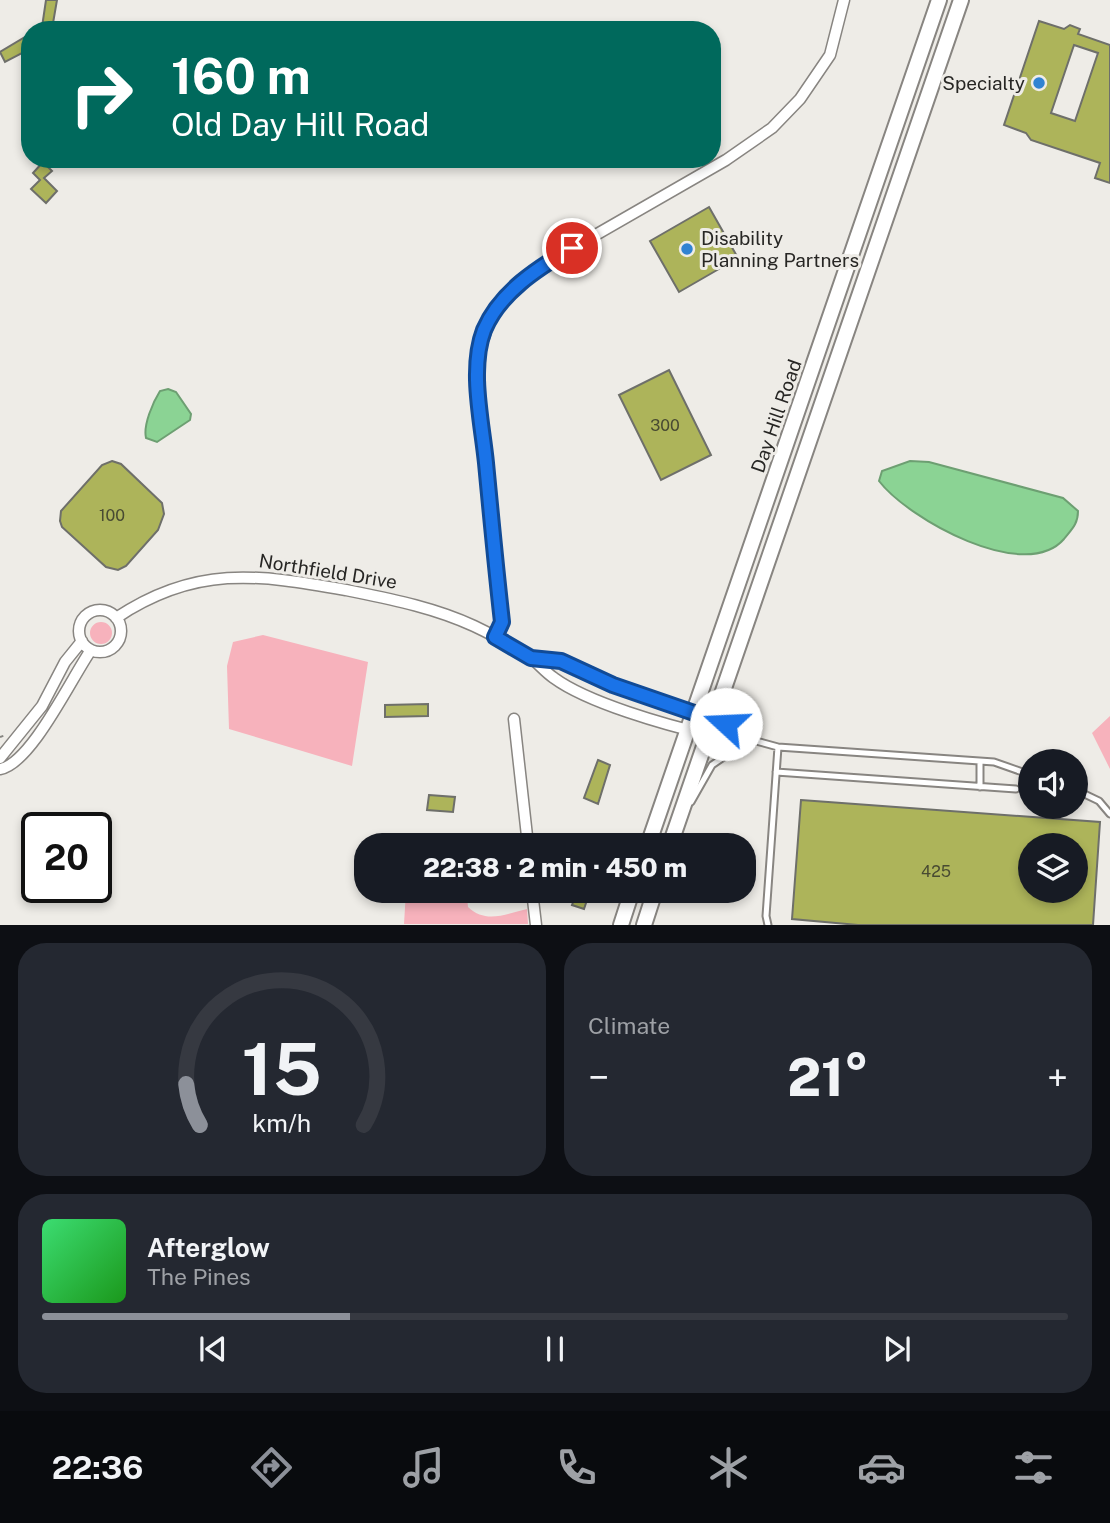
<!DOCTYPE html>
<meta charset="utf-8">
<style>
body{margin:0;font-family:"Public Sans",sans-serif;background:#242831;color:#f1f3f6;height:100vh;display:flex;flex-direction:column;font-size:26px;white-space:nowrap}
*{box-sizing:border-box;margin:0}
p{font-size:23px;color:#9ea1a6}
.icon{flex:none;width:38px;height:38px;fill:none;stroke:currentColor;stroke-width:2;stroke-linecap:round;stroke-linejoin:round}
.map{position:relative;height:925px;overflow:hidden}
.drawer{display:flex;flex-direction:column;gap:18px;padding:18px;background:#0d0f14;flex:1}
.drawer>*{flex:none}
.banner{position:absolute;left:21px;top:21px;width:700px;height:147px;border-radius:28px;box-shadow:0 4px 10px #0003;background:#00695c;color:#fff;overflow:hidden}
.buttons{position:absolute;left:1018px;top:749px;display:grid;gap:14px}
.buttons a{display:grid;place-items:center;width:70px;height:70px;border-radius:50%;background:#171b24;box-shadow:0 4px 10px #0003;font-size:35px}
.speed{position:absolute;left:21px;top:812px;display:flex;gap:14px;font-size:35px;font-weight:700;text-align:center}
.speed>*{display:grid;place-content:center;width:91px;height:91px;border-radius:50%;background:#171b24;box-shadow:0 4px 10px #0003;line-height:1}
.speed .limit{border:4px solid #111;border-radius:10px;background:#fff;color:#111}
.pin{position:absolute;display:grid;place-items:center;width:60px;height:60px;color:#fff;margin:-30px;border:4px solid #fff;border-radius:50%;box-shadow:0 2px 7px #0007}
.me{position:absolute;width:77px;margin:-38px;rotate:290deg;stroke-linejoin:round;filter:drop-shadow(0 0 5px #0008)}
.turn{display:flex;align-items:center;gap:24px;height:147px;padding:0 35px;font-size:32px}
.turn .icon{width:91px;height:91px;stroke-width:2.5}
.turn b{display:block;font-size:49px;line-height:60px}
.big{font-size:52px;font-weight:800;line-height:1.1}
.drawer .card{flex:1;display:flex;flex-direction:column;justify-content:center;gap:10px;min-width:0;padding:0 24px;border-radius:28px;background:#242831}
.drawer .dial{align-items:center;gap:0}
.dial svg{height:182px;overflow:visible;fill:none;stroke:#363941;stroke-width:7;stroke-linecap:round;text-anchor:middle}
.dial text{fill:#f1f3f6;stroke:none}
.song{display:flex;align-items:center;gap:21px}
.cover{width:84px;height:84px;border-radius:10px;background:linear-gradient(135deg,hsl(140 70% 55%),hsl(120 70% 35%))}
.played{height:7px;border-radius:4px;background:linear-gradient(90deg,#8c9099 30%,#363941 30%)}
.keys{display:flex;justify-content:space-around;direction:ltr}
.heat{display:flex;justify-content:space-between;align-items:center;font-size:38px;direction:ltr}
.drawer .tiles{flex:1;display:grid;gap:18px;grid-template-columns:1fr 1fr}
.card:last-child{grid-column:span 2}
.trip{position:absolute;left:354px;top:833px;width:402px;height:70px;border-radius:28px;background:#171b24;box-shadow:0 4px 10px #0003;font-weight:800;line-height:70px;text-align:center}
.dock{display:flex;height:112px;justify-content:space-around;align-items:center;background:#090b0e;color:#9ea1a6}
.dock .icon{width:49px;height:49px}
.dock .selected{color:#8c9099}
.dock b{font-size:32px;color:#f1f3f6}
.map>svg:first-child{display:block}
</style>
<div class="map">
<svg width="1110" height="925" viewBox="0 0 1110 925">
<rect width="100%" height="100%" fill="#eeece7"/>
<path fill="#f7b2bc" d="M90 633a11 11 0 1 1 22 0a11 11 0 1 1-22 0Z
M263,635L368,662L352,766L229,729L227,666L233,642Z
M1110,716V769L1092,733Z
M406,891H455L467,897L468,907C486,924 505,914 527,909L528,924H404Z"/>
<path fill="#8bd394" stroke="#6d9f72" stroke-width="2" d="M168,389L176,392L191,414L190,420L157,442L146,438C143,425 153,402 160,391Z
M910,461L929,462L1063,498L1078,511C1078,524 1072,529 1064,539C1025,584 908,519 879,481L882,471Z"/>
<path fill="#adb45a" stroke="#6e6f6a" stroke-width="2" fill-rule="evenodd" d="M46,0H57L52,29L42,27Z
M1039,21L1064,29L1070,25L1080,29L1078,34L1110,45V183L1095,178L1100,163L1031,140L1026,133L1004,125ZM1074,45L1098,53L1075,121L1051,113Z
M30,34V49L5,62L0,52Z
M43,162L52,171L44,178L57,191L46,203L31,189L40,180L33,173Z
M709,207L738,258L679,292L650,241Z
M669,370L711,455L661,480L619,395Z
M112,461L121,464L162,503L164,514L158,530L126,566L118,570L106,567L62,527L60,521L61,511L102,465Z
M428,704V716L385,717V705Z
M598,760L610,765L598,804L584,798Z
M429,795L455,797L453,812L427,810Z
M801,800L1100,822L1093,925H858L792,919ZM1031,845H1076V891H1031Z
M577,891H590L584,909L572,905Z"/>
<g fill="none" stroke-linecap="round" stroke-linejoin="round">
<defs>
<path id="service" d="M709,735L744,743L756,741L747,732L715,719
M756,741L778,747L994,762L1031,775
M776,772L1016,789
M980,787V762
M1076,790L1099,801L1110,814
M691,802L712,765L744,743
M768,925L766,916L778,747"/>
<path id="minor" d="M79 631a21 21 0 1 1 42 0a21 21 0 1 1-42 0Z
M116,618C195,565 257,574 346,590C390,599 433,607 474,626C493,635 512,645 530,657C538,663 545,672 554,678C588,703 666,725 709,735
M495,637L501,622L479,391L480,349L491,317L513,290L552,260L726,160L772,128L800,99L830,55L844,0
M531,658L561,661L613,685L714,719
M514,719L528,845
M0,758L42,706L65,662L82,641
M0,769C31,764 72,677 91,650
M532,891L536,925"/>
<path id="secondary" d="M648,845L939,0
M670,845L961,0
M621,925L632,891
M644,925L655,891"/>
</defs>
<use href="#service" stroke="#888581" stroke-width="9"/>
<use href="#minor" stroke="#888581" stroke-width="13"/>
<use href="#secondary" stroke="#888581" stroke-width="18"/>
<path stroke="#868581" stroke-width="2" stroke-dasharray="3.5 3.5" stroke-linecap="butt" d="M75,634C77,611 92,606 113,608
M0,737L6,735"/>
<use href="#service" stroke="#fff" stroke-width="5"/>
<use href="#minor" stroke="#fff" stroke-width="10"/>
<use href="#secondary" stroke="#fff" stroke-width="14"/>
</g>
<g fill="none" stroke-linecap="round" stroke-linejoin="round">
<defs>
<path id="route" d="M572,248C538,268 500,292 484,330C469,369 482,422 486,463C491,516 496,569 502,622L495,637L531,658L561,661L613,685L726,724"/>
</defs>
<use href="#route" stroke="#114b97" stroke-width="18"/>
<use href="#route" stroke="#1a73e8" stroke-width="12"/>
</g>
<g fill="#3083d2" stroke="#eeece7" stroke-width="2.5">
<circle cx="1039" cy="83" r="7"/>
<circle cx="687" cy="249" r="7"/>
</g>
<g text-anchor="middle" stroke-width="6" stroke-linejoin="round" paint-order="stroke">
<g font-size="16" fill="#484a32">
<text x="665" y="431">300</text>
<text x="112" y="521">100</text>
<text x="936" y="877">425</text>
</g>
<g font-size="19" fill="#272624" stroke="#eeece7" text-anchor="end">
<text x="1025" y="90">Specialty</text>
<text x="701" y="245" text-anchor="start">Disability<tspan x="701" dy="22">Planning Partners</tspan></text>
</g>
<g font-size="19" fill="#272624" stroke="#eeece7">
<text transform="translate(776 416) rotate(-71)" y="7">Day Hill Road</text>
<text transform="translate(328 571) rotate(9)" y="7">Northfield Drive</text>
</g>
</g>
</svg>
<div class="buttons">
<a><svg class="icon" aria-label="sound" viewBox="0 0 24 24"><path d="M4 9h4l5-4v14l-5-4H4zM17 9q2 3 0 6"/></svg></a>
<a><svg class="icon" aria-label="layers" viewBox="0 0 24 24"><path d="M12 4l9 5-9 5-9-5zM3 14l9 5 9-5"/></svg></a>
</div>
<div class="speed"><div class="limit">20</div></div>
<div class="pin" style="left:572px;top:248px;background:#d93025"><svg class="icon" aria-label="arrive" viewBox="0 0 24 24"><path d="M6 21V4h12l-3 4 3 4H6"/></svg></div>
<svg class="me" style="left:726px;top:724px" viewBox="-20 -20 40 40"><circle r="19" fill="#fff"/><path d="M0-13L10 11 0 6-10 11z" fill="#1a73e8"/></svg>
<div class="trip">22:38 · 2 min · 450 m</div>
<div class="banner">
<div class="turn"><svg class="icon" aria-label="right" viewBox="0 0 24 24"><path d="M7 20v-9h11M14 6l5 5-5 5"/></svg><div><b>160 m</b>Old Day Hill Road</div></div>
</div>
</div>
<section class="drawer">
<div class="tiles">
<div class="card dial"><svg viewBox="0 0 100 80">
<path d="M14 69A42 42 0 1 1 86 69"/>
<path d="M14 69A42 42 0 0 1 8 51" stroke="#8c9099"/>
<text x="50" y="56" font-size="32" font-weight="700">15</text>
<text x="50" y="72" font-size="11">km/h</text>
</svg></div>
<div class="card"><p>Climate</p>
<div class="heat"><a>−</a><b class="big">21°</b><a>+</a></div>
</div>
<div class="card">
<div class="song"><i class="cover"></i><div><b>Afterglow</b><p>The Pines</p></div></div>
<div class="played"></div>
<div class="keys"><svg class="icon" aria-label="previous" viewBox="0 0 24 24"><path d="M18 5L8 12l10 7zM5 5v14"/></svg><svg class="icon" aria-label="pause" viewBox="0 0 24 24"><path d="M8 5v14M16 5v14"/></svg><svg class="icon" aria-label="next" viewBox="0 0 24 24"><path d="M6 5l10 7-10 7zM19 5v14"/></svg></div>
</div>
</div>
</section>
<nav class="dock">
<b>22:36</b>
<svg class="icon selected" aria-label="directions" viewBox="0 0 24 24"><path d="M12 3l9 9-9 9-9-9zM9 14v-3h6M13 9l2 2-2 2"/></svg>
<svg class="icon" aria-label="music" viewBox="0 0 24 24"><path d="M9 18V5l10-2v13"/><circle cx="6" cy="18" r="3"/><circle cx="16" cy="16" r="3"/></svg>
<svg class="icon" aria-label="phone" viewBox="0 0 24 24"><path d="M5 4h4l2 5-3 2q2 4 5 5l2-3 5 2v4C11 20 4 13 5 4z"/></svg>
<svg class="icon" aria-label="climate" viewBox="0 0 24 24"><path d="M12 3v18M4 7l16 10M4 17L20 7"/></svg>
<svg class="icon" aria-label="car" viewBox="0 0 24 24"><path d="M5 17H2v-5l4-1 3-4h7l3 4 3 1v5h-3M9 17h6M6 11h13"/><circle cx="7" cy="17" r="2"/><circle cx="17" cy="17" r="2"/></svg>
<svg class="icon" aria-label="filters" viewBox="0 0 24 24"><path d="M4 7h16M4 17h16"/><circle cx="9" cy="7" r="2"/><circle cx="15" cy="17" r="2"/></svg>
</nav>
